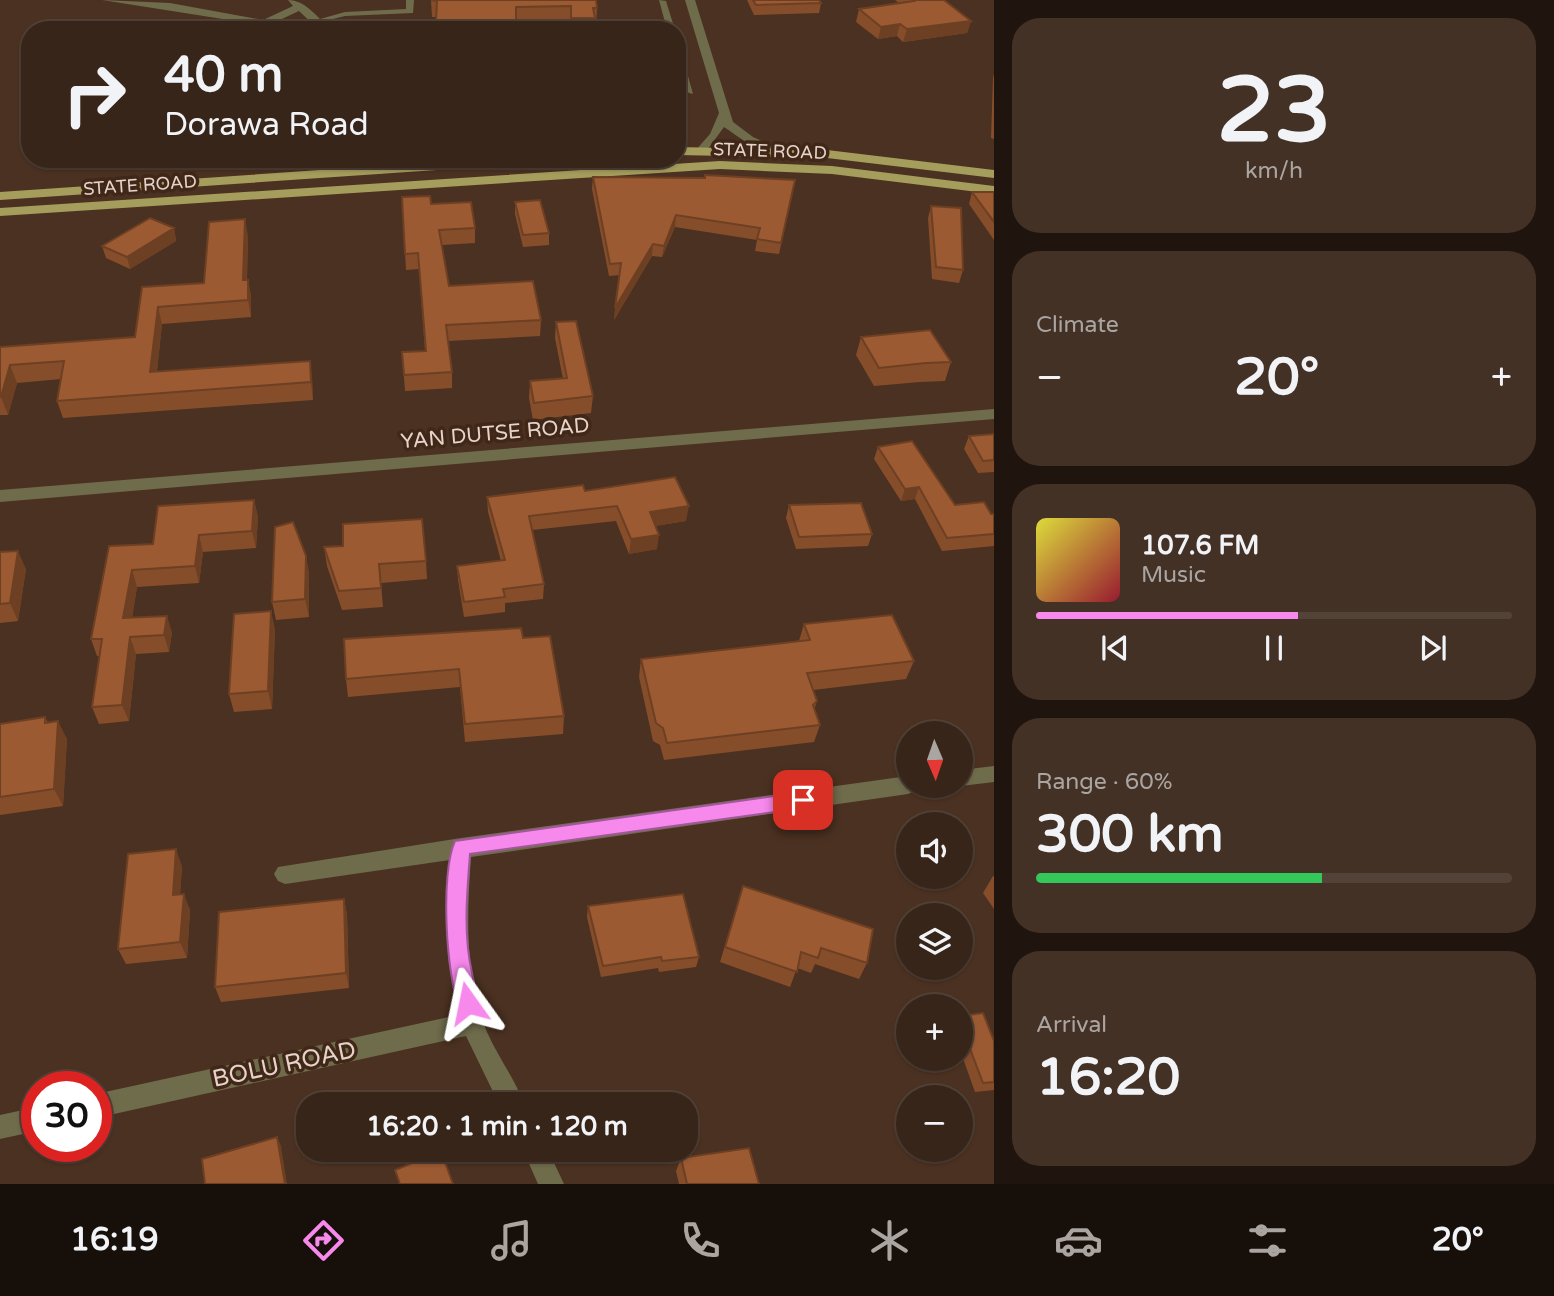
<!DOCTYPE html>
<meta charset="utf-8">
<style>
body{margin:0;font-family:"Varela Round",sans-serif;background:#433126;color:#f1f3f6;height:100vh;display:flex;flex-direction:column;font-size:26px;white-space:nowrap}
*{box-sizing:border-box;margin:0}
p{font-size:23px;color:#aba5a2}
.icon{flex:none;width:38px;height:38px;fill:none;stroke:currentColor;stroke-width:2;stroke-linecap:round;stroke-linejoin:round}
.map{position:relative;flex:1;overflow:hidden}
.sheet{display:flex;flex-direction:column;gap:18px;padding:18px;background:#1f140e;width:560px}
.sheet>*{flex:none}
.top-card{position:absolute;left:21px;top:21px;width:665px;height:147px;border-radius:28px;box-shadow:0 2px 5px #0004,0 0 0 2px #524238;background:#382519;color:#f1f3f6;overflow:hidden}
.needle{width:46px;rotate:178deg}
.buttons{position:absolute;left:896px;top:721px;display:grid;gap:14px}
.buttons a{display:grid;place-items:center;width:77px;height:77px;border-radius:50%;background:#382519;box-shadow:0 2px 5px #0004,0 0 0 2px #524238;font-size:35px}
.speed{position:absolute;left:21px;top:1071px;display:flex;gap:14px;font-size:35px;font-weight:700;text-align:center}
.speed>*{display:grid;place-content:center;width:91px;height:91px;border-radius:50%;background:#382519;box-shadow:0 2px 5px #0004,0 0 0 2px #524238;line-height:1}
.speed .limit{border:10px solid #d22;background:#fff;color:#111}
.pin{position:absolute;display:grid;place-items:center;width:60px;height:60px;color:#fff;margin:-30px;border-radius:14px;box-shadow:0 4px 10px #0006}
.me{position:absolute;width:77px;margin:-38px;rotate:348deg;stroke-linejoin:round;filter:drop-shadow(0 0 5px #0008)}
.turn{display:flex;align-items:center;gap:24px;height:147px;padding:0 28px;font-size:32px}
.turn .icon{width:91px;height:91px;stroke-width:2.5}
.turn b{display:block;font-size:49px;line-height:60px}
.big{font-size:52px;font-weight:700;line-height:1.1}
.sheet .widget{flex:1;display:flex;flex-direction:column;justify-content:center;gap:10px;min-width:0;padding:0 24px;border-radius:28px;background:#433126}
.sheet .dial{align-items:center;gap:0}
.dial b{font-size:91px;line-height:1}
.song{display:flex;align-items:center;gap:21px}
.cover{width:84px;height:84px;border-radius:10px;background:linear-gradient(135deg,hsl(60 70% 55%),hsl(350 70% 35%))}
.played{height:7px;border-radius:4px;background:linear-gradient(90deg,#f788ec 55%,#524238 55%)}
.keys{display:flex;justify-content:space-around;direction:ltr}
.heat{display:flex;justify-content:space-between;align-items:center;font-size:38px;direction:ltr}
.charge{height:10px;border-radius:5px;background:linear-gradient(90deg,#34c759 60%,#524238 0)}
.trip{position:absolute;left:296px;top:1092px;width:402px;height:70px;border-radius:28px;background:#382519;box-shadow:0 2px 5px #0004,0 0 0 2px #524238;font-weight:700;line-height:70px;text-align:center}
.tabs{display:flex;height:112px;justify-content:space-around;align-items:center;background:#160f0a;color:#aba5a2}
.tabs .icon{width:49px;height:49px}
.tabs .selected{color:#f788ec}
.tabs b{font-size:32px;color:#f1f3f6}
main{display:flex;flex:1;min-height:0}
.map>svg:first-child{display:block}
</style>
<main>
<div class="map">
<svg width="994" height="1184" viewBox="0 0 994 1184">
<rect width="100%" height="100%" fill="#4b3121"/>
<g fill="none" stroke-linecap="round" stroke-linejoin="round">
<path fill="#6f6c4c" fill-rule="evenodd" d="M406,0H414L413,13L345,16L317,23L313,21L345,12L406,9Z
M659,0L666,1L675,30H667Z
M677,49L681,51L693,94L686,92L677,65Z"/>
<path fill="#6f6c4c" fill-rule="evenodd" d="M102,0L170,3L318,30H293Z
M685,0H695L733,122L753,137L782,150V154C763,157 739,137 724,127L705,153L695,151L710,134L719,113Z
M994,409V419L0,502V490Z
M994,766V782L961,786H959L961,770Z
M908,776V786H918L915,791L908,794L471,857C467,915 464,977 487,1032C498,1057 515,1079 524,1104H499L466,1036L96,1118V1094L458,1015L448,957L450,860L285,884L278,881L274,874L278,867L461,838Z
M37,1107V1131L0,1139V1115Z
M523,1150H548L564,1184H538Z"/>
<path fill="#6f6c4c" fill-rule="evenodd" d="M288,0C305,0 318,17 330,30H319L299,11L271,24H263V20L293,6Z
M380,159H392L384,173L380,174L374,170Z
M415,159H431L442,166L432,169Z"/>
<path fill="#a59d5c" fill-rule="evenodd" d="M677,147L827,150L994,170V178L827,158L677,155Z
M482,159H544L538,163L0,200V192Z
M720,161L832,166L994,186V194L832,174L720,169L0,216V208Z"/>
</g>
<path fill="#864d2b" d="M431,0L597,8L596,25H594V30H570V23H516V30H437L436,17H432Z
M747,0H819L821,3L819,13L754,15Z
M895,0H944L971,21L967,33L903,42L897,36L878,39L856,22L859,9L899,3Z
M994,74V139L991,138L993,78Z
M677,82L683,102L682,116H677Z
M593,177L795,180L779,254L755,251L757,240L675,227L662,257L652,256L614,320L620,275L609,276L592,189Z
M972,192H994V240L969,204Z
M402,197L431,204L475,228V243L442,245L449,286L541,320L540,336L448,341L452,372V388L405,391L402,352L425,351L419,269L406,270Z
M515,202L549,233V245L523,247L515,214Z
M931,206L963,270L959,283L932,279L928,218Z
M174,228L176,241L130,269L106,258L102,246Z
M248,236L247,280H248L251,297V317L162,324L157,371L312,378L313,400L63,418L57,401L61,379L17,383L8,415H0V347L135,337L142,287L204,283Z
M556,322L593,396L591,413L533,420L529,398L530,381L563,379L555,338Z
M861,337L951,362L945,381L920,382L874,386L856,355Z
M994,434V472L978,473L964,449L969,436Z
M878,447L955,505L994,514V546L942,551L915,499L901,501L874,459Z
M585,491L686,521L655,526L657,549L629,554L616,521L532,530L544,584L543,599L505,603V612L464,617L458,580L457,566L501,561L488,512L487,497Z
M254,500L258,517L256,548L203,552L199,583L137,587L132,618L172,632L169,652L136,654L129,721L99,724L92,707L99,656H97L91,639L109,546L153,544Z
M789,505L872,534L868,546L796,549L786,518Z
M324,547L426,561L427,579L381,583L383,607L342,610L327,566Z
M0,552L26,569L18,621L0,623Z
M306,556L309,574V617L276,620L272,602Z
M804,624L914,661L906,679L813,690L817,701L814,710L820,725L814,742L664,760L660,745L653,741L639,677L641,659L799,641Z
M275,629L272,709L234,712L229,694Z
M523,638L564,716L563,734L465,742L460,687L348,697L346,679Z
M45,717L48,723L67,739L63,806L0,815V724Z
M182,866L180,894L190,910L187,958L126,964L118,949Z
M993,876H994V909L983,893Z
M743,886L867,963L859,979L815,964L811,973L797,968L790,987L720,962Z
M344,899L347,915L349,988L221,1002L215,987Z
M588,906L699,957L696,967L659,972L658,968L601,977L587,917Z
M961,1016L994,1041V1090L975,1092L961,1053Z
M681,1158L759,1184H679L676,1171Z"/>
<path fill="#6d3f23" d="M971,21L967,33L903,42L907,29Z
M900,24L897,36L878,39L881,27Z
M676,215L675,227L662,257L664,246Z
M245,219L248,236L246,297L243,280Z
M174,228L176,241L130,269L127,257Z
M653,244L652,256L614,320L615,308Z
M248,280L251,297V317L248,300Z
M158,307L162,324L155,389L150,372Z
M310,361L312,378L313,400L311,382Z
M10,365L17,383L8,415L1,397Z
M919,487L915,499L901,501L905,489Z
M254,500L258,517L256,548L252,531Z
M689,506L686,521L648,527L650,512Z
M199,535L203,552L199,583L195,566Z
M659,535L657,549L629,554L631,539Z
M18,551L26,569L18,621L10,603Z
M306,556L309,574V617L305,599Z
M132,570L137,587L129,635L123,618Z
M271,611L275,629L272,709L268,691Z
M167,616L172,632L169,652L164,635Z
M130,637L136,654L129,721L122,705Z
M58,721L67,739L63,806L54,789Z
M176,849L182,866L179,911L173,895Z
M184,894L190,910L187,958L180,942Z
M344,899L347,915L349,988L346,973Z
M277,1137L281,1146L287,1184H285Z"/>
<path fill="#9c5a32" stroke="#6d3f23" stroke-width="2" d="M431,0H596L597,8H593L595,18H571V6L516,7V21H436L437,1Z
M753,0H819L821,3L756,5Z
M913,0H944L971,21L907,29L900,24L881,27L859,9L914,1Z
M181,24L194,27V30H179Z
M677,82L683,102H677Z
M705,175L795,180L781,243L757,239L760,228L676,215L664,246L653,244L615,308L621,263L610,264L593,177L705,178Z
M972,192H994V222Z
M430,196L431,204L471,202L475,228L439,230L449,286L533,281L541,320L446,325L452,372L404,375L402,352L426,351L418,253L405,254L402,197Z
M540,200L549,233L523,235L515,202Z
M931,206L961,208L963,270L936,267Z
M150,218L174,228L127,257L102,246Z
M245,219L243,280H248V300L158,307L150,372L310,361L311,382L57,401L64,361L10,365L1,397H0V347L135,337L142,287L204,283L209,222Z
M576,321L593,396L534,403L530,381L567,378L556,322Z
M930,330L951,362L926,363L879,368L861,337Z
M994,434V460L983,461L969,436Z
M912,441L955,505L984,502L991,514H994V534L947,538L919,487L905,489L878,447Z
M675,477L689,506L650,512L659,535L631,539L617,506L529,516L544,584L503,589L505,597L464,602L457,566L505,560L487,497L583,485L585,491Z
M254,500L252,531L199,535L195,566L132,570L123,618L167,616L164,635L130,637L122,705L92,707L102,639H91L109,546L153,544L158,506Z
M861,503L872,534L799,537L789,505Z
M422,519L426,561L379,564L381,588L339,591L324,547L343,546V524Z
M293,522L306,556L305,599L272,602L275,527Z
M18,551L10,603L0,604V552Z
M271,611L268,691L229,694L234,614Z
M892,615L914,661L807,673L817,701L813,705L820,725L667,743L663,728L656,723L641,659L810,640L804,624Z
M521,628L523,638L550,636L564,716L465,724L459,669L346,679L344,639Z
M45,717V723L58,721L54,789L0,797V724Z
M176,849L173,895L184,894L180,942L118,949L128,854Z
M743,886L873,929L867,963L821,948L818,958L801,952L797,972L725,947Z
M683,894L699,957L662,961L661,957L603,966L588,906Z
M344,899L346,973L215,987L219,912Z
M983,1013L994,1041V1082L983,1083L961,1025V1016Z
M277,1137L285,1184H205L202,1159Z
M749,1148L759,1184H687L681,1158Z
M441,1151L453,1184H400L395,1170Z"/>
<path fill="#f788ec" stroke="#a15899" stroke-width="2" d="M803,792L810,794L812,800L810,805L803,808L470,854C467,893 463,934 472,973C474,985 480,998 475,1010L468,1013L460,1010C446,977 440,873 455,841Z"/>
<g text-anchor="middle" stroke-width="7" stroke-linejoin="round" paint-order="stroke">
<g font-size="18" fill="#e6d4cb" stroke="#402717">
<text transform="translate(770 151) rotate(2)" y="6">STATE ROAD</text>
<text transform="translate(140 185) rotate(-4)" y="6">STATE ROAD</text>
</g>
<g font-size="21" fill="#e6d4cb" stroke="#402717">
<text transform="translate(495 433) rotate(-5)" y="7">YAN DUTSE ROAD</text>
</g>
<g font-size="24" fill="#e6d4cb" stroke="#402717">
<text transform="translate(284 1064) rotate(-12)" y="8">BOLU ROAD</text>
</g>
</g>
</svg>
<div class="buttons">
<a><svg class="needle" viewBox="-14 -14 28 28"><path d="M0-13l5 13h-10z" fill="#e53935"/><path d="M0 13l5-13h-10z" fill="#aba5a2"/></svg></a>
<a><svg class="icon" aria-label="sound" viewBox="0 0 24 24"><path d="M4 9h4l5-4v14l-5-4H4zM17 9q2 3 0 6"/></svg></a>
<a><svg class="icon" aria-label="layers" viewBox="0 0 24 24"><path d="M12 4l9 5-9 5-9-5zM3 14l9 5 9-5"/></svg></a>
<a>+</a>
<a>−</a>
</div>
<div class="speed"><div class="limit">30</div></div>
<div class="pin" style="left:803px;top:800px;background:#d93025"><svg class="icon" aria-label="arrive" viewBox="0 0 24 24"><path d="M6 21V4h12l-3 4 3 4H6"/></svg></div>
<svg class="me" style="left:468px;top:1003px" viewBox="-20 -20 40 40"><path d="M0-17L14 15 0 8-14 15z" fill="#f788ec" stroke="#fff" stroke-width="4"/></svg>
<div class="trip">16:20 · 1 min · 120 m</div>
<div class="top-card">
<div class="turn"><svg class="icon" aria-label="right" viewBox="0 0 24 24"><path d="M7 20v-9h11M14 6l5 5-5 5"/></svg><div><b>40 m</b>Dorawa Road</div></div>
</div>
</div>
<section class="sheet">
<div class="widget dial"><b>23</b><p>km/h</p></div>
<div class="widget"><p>Climate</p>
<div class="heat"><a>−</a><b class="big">20°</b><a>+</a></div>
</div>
<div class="widget">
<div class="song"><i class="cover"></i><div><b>107.6 FM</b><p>Music</p></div></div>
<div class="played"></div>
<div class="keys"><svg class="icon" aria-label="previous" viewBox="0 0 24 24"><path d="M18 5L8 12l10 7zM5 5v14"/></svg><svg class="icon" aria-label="pause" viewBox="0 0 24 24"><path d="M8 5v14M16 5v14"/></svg><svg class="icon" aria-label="next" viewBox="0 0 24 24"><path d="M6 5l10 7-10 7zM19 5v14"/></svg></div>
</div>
<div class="widget"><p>Range · 60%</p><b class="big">300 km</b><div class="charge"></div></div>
<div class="widget"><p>Arrival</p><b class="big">16:20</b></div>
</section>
</main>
<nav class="tabs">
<b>16:19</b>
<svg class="icon selected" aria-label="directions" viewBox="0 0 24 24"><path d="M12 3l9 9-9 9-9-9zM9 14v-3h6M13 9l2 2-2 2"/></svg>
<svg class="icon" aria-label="music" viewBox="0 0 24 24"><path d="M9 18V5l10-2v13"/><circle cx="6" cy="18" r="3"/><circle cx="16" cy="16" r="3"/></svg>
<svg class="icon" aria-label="phone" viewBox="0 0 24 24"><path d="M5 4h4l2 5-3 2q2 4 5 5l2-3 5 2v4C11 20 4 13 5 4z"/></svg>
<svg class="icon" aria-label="climate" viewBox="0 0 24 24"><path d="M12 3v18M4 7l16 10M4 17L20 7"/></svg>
<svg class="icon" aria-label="car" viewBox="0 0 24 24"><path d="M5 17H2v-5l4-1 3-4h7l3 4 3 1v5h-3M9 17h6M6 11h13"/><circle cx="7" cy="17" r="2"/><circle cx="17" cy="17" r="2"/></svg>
<svg class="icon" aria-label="filters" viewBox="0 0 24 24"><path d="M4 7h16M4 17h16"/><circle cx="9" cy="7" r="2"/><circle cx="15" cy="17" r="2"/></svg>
<b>20°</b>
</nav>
